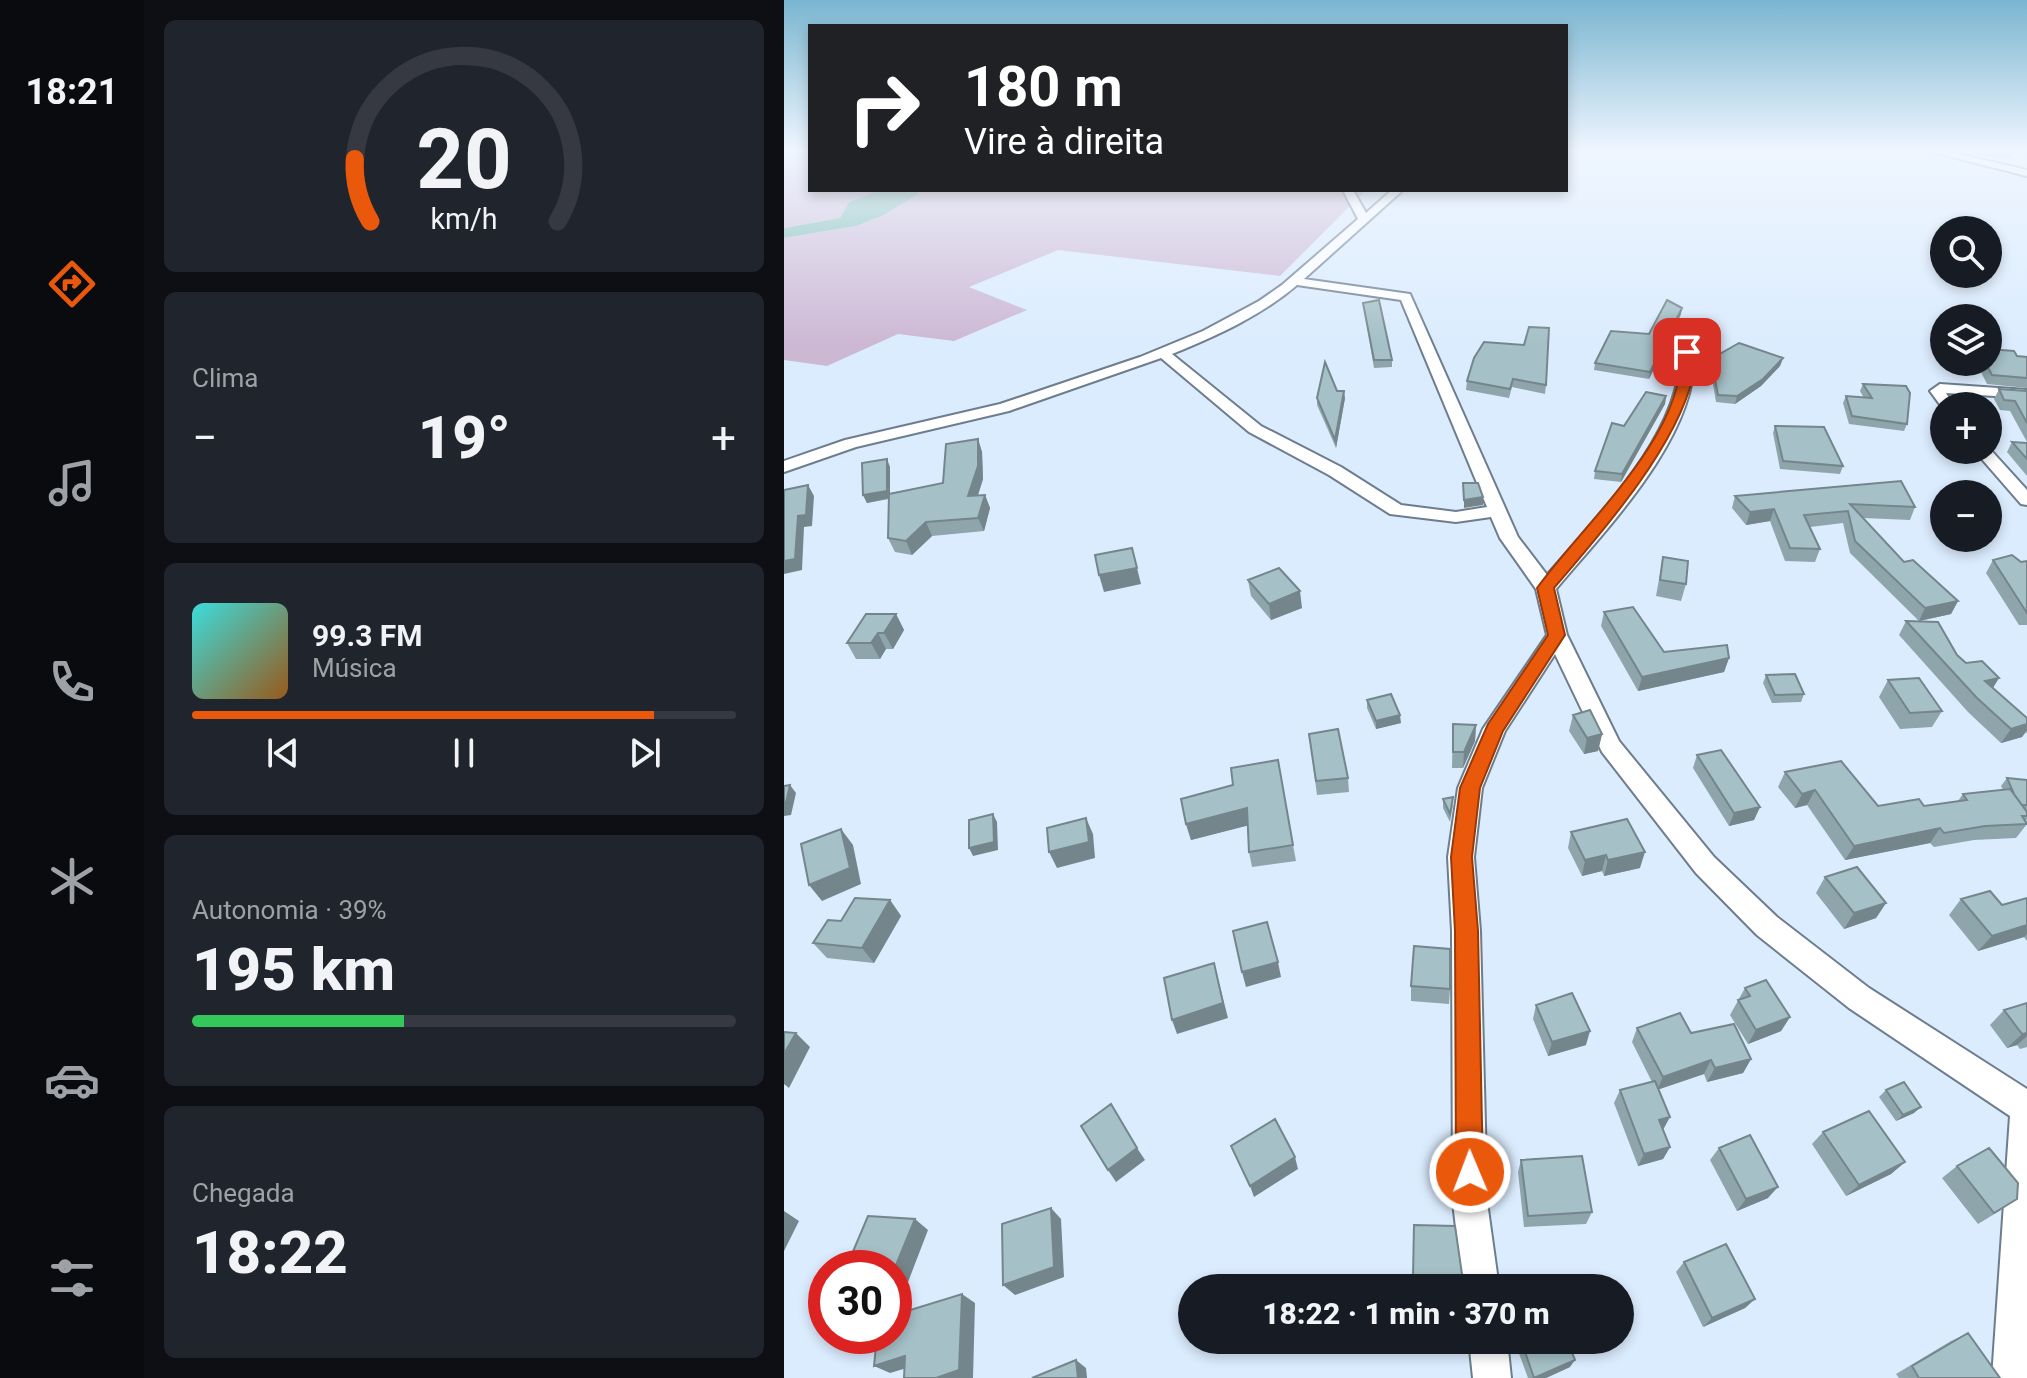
<!DOCTYPE html>
<html lang="pt">
<meta charset="utf-8">
<style>
body{margin:0;font-family:Roboto,sans-serif;background:#20242c;color:#f1f3f6;height:100vh;display:flex;flex-direction:column;font-size:30px;white-space:nowrap}
*{box-sizing:border-box;margin:0}
p{font-size:26px;color:#9ea1a6}
.icon{flex:none;width:44px;height:44px;fill:none;stroke:currentColor;stroke-width:2;stroke-linecap:round;stroke-linejoin:round}
.map{position:relative;flex:1;overflow:hidden}
.panel{display:flex;flex-direction:column;gap:20px;padding:20px;background:#0d0f14;width:640px}
.panel>*{flex:none}
.guide{position:absolute;left:24px;top:24px;width:760px;height:168px;border-radius:0px;box-shadow:0 4px 12px #0003;background:#202124;color:#fff;overflow:hidden}
.controls{position:absolute;left:1146px;top:216px;display:grid;gap:16px}
.controls a{display:grid;place-items:center;width:72px;height:72px;border-radius:50%;background:#171b24;box-shadow:0 4px 12px #0003;font-size:40px}
.speed{position:absolute;left:24px;top:1250px;display:flex;gap:16px;font-size:40px;font-weight:700;text-align:center}
.speed>*{display:grid;place-content:center;width:104px;height:104px;border-radius:50%;background:#171b24;box-shadow:0 4px 12px #0003;line-height:1}
.speed .limit{border:12px solid #d22;background:#fff;color:#111}
.pin{position:absolute;display:grid;place-items:center;width:68px;height:68px;color:#fff;margin:-34px;border-radius:16px;box-shadow:0 4px 12px #0006}
.me{position:absolute;width:88px;margin:-44px;rotate:359deg;stroke-linejoin:round;filter:drop-shadow(0 0 6px #0008)}
.turn{display:flex;align-items:center;gap:28px;height:168px;padding:0 24px;font-size:36px}
.turn .icon{width:104px;height:104px;stroke-width:2.5}
.turn b{display:block;font-size:56px;line-height:68px}
.big{font-size:60px;font-weight:800;line-height:1.1}
.panel .tile{flex:1;display:flex;flex-direction:column;justify-content:center;gap:12px;min-width:0;padding:0 28px;border-radius:12px;background:#20242c}
.panel .dial{align-items:center;gap:0}
.dial svg{height:208px;overflow:visible;fill:none;stroke:#363941;stroke-width:7;stroke-linecap:round;text-anchor:middle}
.dial text{fill:#f1f3f6;stroke:none}
.song{display:flex;align-items:center;gap:24px}
.cover{width:96px;height:96px;border-radius:12px;background:linear-gradient(135deg,hsl(180 70% 55%),hsl(30 70% 35%))}
.played{height:8px;border-radius:4px;background:linear-gradient(90deg,#ea580c 85%,#363941 85%)}
.keys{display:flex;justify-content:space-around;direction:ltr}
.heat{display:flex;justify-content:space-between;align-items:center;font-size:44px;direction:ltr}
.charge{height:12px;border-radius:6px;background:linear-gradient(90deg,#34c759 39%,#363941 0)}
.trip{position:absolute;left:394px;top:1274px;width:456px;height:80px;border-radius:40px;background:#171b24;box-shadow:0 4px 12px #0003;font-weight:800;line-height:80px;text-align:center}
main{display:flex;flex:1;min-height:0}
.tabs{display:flex;flex-direction:column;width:144px;justify-content:space-around;align-items:center;background:#090b0e;color:#9ea1a6}
.tabs .icon{width:56px;height:56px}
.tabs .active{color:#ea580c}
.tabs b{font-size:36px;color:#f1f3f6}
.map>svg:first-child{display:block}
</style>
<main>
<nav class="tabs">
<b>18:21</b>
<svg class="icon active" aria-label="directions" viewBox="0 0 24 24"><path d="M12 3l9 9-9 9-9-9zM9 14v-3h6M13 9l2 2-2 2"/></svg>
<svg class="icon" aria-label="music" viewBox="0 0 24 24"><path d="M9 18V5l10-2v13"/><circle cx="6" cy="18" r="3"/><circle cx="16" cy="16" r="3"/></svg>
<svg class="icon" aria-label="phone" viewBox="0 0 24 24"><path d="M5 4h4l2 5-3 2q2 4 5 5l2-3 5 2v4C11 20 4 13 5 4z"/></svg>
<svg class="icon" aria-label="climate" viewBox="0 0 24 24"><path d="M12 3v18M4 7l16 10M4 17L20 7"/></svg>
<svg class="icon" aria-label="car" viewBox="0 0 24 24"><path d="M5 17H2v-5l4-1 3-4h7l3 4 3 1v5h-3M9 17h6M6 11h13"/><circle cx="7" cy="17" r="2"/><circle cx="17" cy="17" r="2"/></svg>
<svg class="icon" aria-label="filters" viewBox="0 0 24 24"><path d="M4 7h16M4 17h16"/><circle cx="9" cy="7" r="2"/><circle cx="15" cy="17" r="2"/></svg>
</nav>
<section class="panel">
<div class="tile dial"><svg viewBox="0 0 100 80">
<path d="M14 69A42 42 0 1 1 86 69"/>
<path d="M14 69A42 42 0 0 1 8 45" stroke="#ea580c"/>
<text x="50" y="56" font-size="32" font-weight="700">20</text>
<text x="50" y="72" font-size="11">km/h</text>
</svg></div>
<div class="tile"><p>Clima</p>
<div class="heat"><a>−</a><b class="big">19°</b><a>+</a></div>
</div>
<div class="tile">
<div class="song"><i class="cover"></i><div><b>99.3 FM</b><p>Música</p></div></div>
<div class="played"></div>
<div class="keys"><svg class="icon" aria-label="previous" viewBox="0 0 24 24"><path d="M18 5L8 12l10 7zM5 5v14"/></svg><svg class="icon" aria-label="pause" viewBox="0 0 24 24"><path d="M8 5v14M16 5v14"/></svg><svg class="icon" aria-label="next" viewBox="0 0 24 24"><path d="M6 5l10 7-10 7zM19 5v14"/></svg></div>
</div>
<div class="tile"><p>Autonomia · 39%</p><b class="big">195 km</b><div class="charge"></div></div>
<div class="tile"><p>Chegada</p><b class="big">18:22</b></div>
</section>
<div class="map">
<svg width="1243" height="1378" viewBox="0 0 1243 1378">
<rect width="100%" height="100%" fill="#dbecfe"/>
<path fill="#cdb8d4" d="M0,150H26V190H95L65,202L56,218L0,228Z
M134,190H582L496,276L274,250L185,287L243,310L170,341L114,334L43,366L0,360V238L72,226L98,216L133,195Z"/>
<path fill="#75b6ab" d="M95,190H134L133,195L98,216L72,226L0,238V228L56,218L65,202Z"/>
<g fill="none" stroke-linecap="round" stroke-linejoin="round">
<defs>
<path id="minor" d="M1140,150H1157L1243,170V176Z
M559,190H569L582,213L608,190H619L520,279L626,294L734,537L763,575C812,518 899,432 896,352L903,348L910,352C915,435 822,529 772,589L783,635L835,741L930,857L993,917L1085,988L1243,1089V1378H1208L1226,1116L1065,1008L973,935L912,873L818,752L771,654L721,731L698,788L690,857L696,931L703,1202L715,1288H679L669,1202L668,931L664,857L674,788L699,729L763,635L752,589L716,538L707,517L672,522L606,514L545,475L465,432L377,358L225,411L72,447L0,472V461L61,440L216,404L356,357L419,331L475,301L498,285L574,219ZM513,285L617,300L703,507L672,512L617,505L557,467L477,426L388,354C432,336 477,316 513,285Z
M1156,384L1243,390V398L1162,393L1170,406H1160V410L1146,391Z
M1204,447L1243,490V505L1237,504L1190,450H1204Z
M685,1340H723L727,1378H689Z"/>
</defs>
<use href="#minor" stroke="#6d7d8d" stroke-width="4"/>
<use href="#minor" fill="#fff" fill-rule="evenodd"/>
</g>
<path fill="#8ea5ab" d="M1172,150H1234L1224,159L1196,156Z
M579,303L608,360V367L590,368Z
M897,314L865,379L810,370L811,363L865,334Z
M740,345L762,385L761,394L728,387L725,398L682,390L683,381Z
M1204,349L1233,356L1243,357V388L1203,384L1196,370L1199,364L1197,362H1204Z
M999,358L996,366L977,386L951,404L932,402L926,367L927,359Z
M1079,384L1123,424L1120,431L1065,424L1059,403L1062,396L1080,398L1076,391Z
M1215,389L1243,391V442L1226,411L1216,410L1210,399Z
M882,396L881,404L837,482L810,479L811,471L840,426Z
M533,398H561L552,448L533,405Z
M991,426L1059,466L1056,474L996,469L989,433Z
M194,439L198,452L199,479L194,495H201L206,508L200,531L148,536L128,555L111,552L104,538L105,499L83,503L79,495L106,467V493L159,483Z
M1228,442L1243,443V476L1223,452Z
M951,496L1131,507L1126,520L1079,518L1120,562L1174,601L1167,614L1135,621L1066,553L1059,523L1026,527L1036,549L1031,562L1001,561L986,521L962,525L948,508Z
M879,557L902,584L897,601L872,596Z
M1209,560L1237,562L1243,561V625H1235L1202,573Z
M464,580L518,608L487,620L467,596Z
M820,612L880,652L945,658L940,672L854,691L817,626Z
M112,614L120,630L109,649H102L96,659H72L63,643Z
M1122,621L1173,655L1182,663L1215,678L1209,688L1242,717L1243,716V734L1242,732L1238,737L1217,743L1184,712L1115,635Z
M982,675L1020,694L1017,702L988,703L979,683Z
M1104,680L1158,711L1148,727L1116,729L1095,697Z
M583,700L617,723L592,729L583,708Z
M789,715L818,734L814,751L800,754L785,731Z
M669,724L692,725L691,741L679,768H668Z
M525,734L564,778L565,792L533,795Z
M913,755L976,807L970,820L945,826L909,768Z
M1001,772L1094,806H1140L1174,801L1179,794L1219,790L1217,786L1223,778L1243,780V819L1242,821L1243,824L1232,838L1190,840L1150,847L1146,843L1061,860L1023,805L1011,808L994,787Z
M449,785L509,845L512,861L468,867L465,852L464,825L407,840L402,824Z
M659,799L669,805L666,822L659,808Z
M787,832L856,868L820,876L818,871L798,876L784,848Z
M1041,877L1102,903L1092,918L1060,929L1032,893Z
M1243,898V941L1240,937L1194,951L1165,915L1177,899L1218,905Z
M106,900L117,916L90,963L43,958L29,943L57,921Z
M627,986L666,989L665,1004L627,1001Z
M961,988L1006,1017L997,1031L964,1044L946,1015Z
M1243,1003V1047L1236,1049L1233,1045L1223,1048L1206,1025L1220,1010Z
M752,1005L802,1045L764,1056L749,1019Z
M853,1028L907,1033L967,1059L959,1073L923,1082L920,1074L875,1089L879,1130L886,1147L879,1159L854,1166L830,1103L836,1090L868,1082L848,1042Z
M1102,1090L1130,1113L1112,1121L1095,1097Z
M1039,1132L1121,1162L1107,1174L1062,1196L1028,1144Z
M935,1148L984,1198L953,1211L926,1160Z
M653,1151L667,1186L666,1192L656,1193Z
M737,1160L808,1212L802,1224L740,1227L734,1172Z
M1173,1166L1217,1210L1194,1224L1158,1178Z
M900,1262L971,1299L961,1308L919,1327L892,1272Z
M1184,1333L1216,1378H1115L1112,1374L1167,1341Z
M730,1340H783L786,1367L762,1378H744Z"/>
<path fill="#74868b" d="M1230,150H1234L1224,159L1226,154Z
M898,308L897,314L865,379L866,372Z
M999,358L996,366L977,386L951,404L953,396Z
M560,391L561,398L552,448L551,440Z
M882,396L881,404L837,482L838,474Z
M194,439L198,452L199,479L189,510L184,496Z
M103,459L106,467V498L83,503L79,495Z
M24,485L30,496L28,526L20,527L18,570L0,574V561Z
M201,495L206,508L200,531L194,518Z
M699,497V505L680,508V500Z
M990,509L986,521L962,525L966,512Z
M142,522L148,536L128,555L122,541Z
M348,548L357,584L320,592L315,575Z
M516,591L518,608L487,620L485,604Z
M1174,601L1167,614L1135,621L1141,608Z
M112,614L120,630L109,649L100,633Z
M94,633L102,649L96,659L87,643Z
M945,658L940,672L854,691L858,677Z
M1215,678L1206,692L1201,681Z
M616,715L617,723L592,729V721Z
M1243,724V730L1238,737L1217,743L1227,729Z
M692,725L691,741L679,768L680,752Z
M818,734L814,751L800,754L803,738Z
M6,785L12,793L7,815L0,816V807Z
M1031,790L1023,805L1011,808L1018,794Z
M976,807L970,820L945,826L950,813Z
M463,808L466,825L407,840L402,824Z
M209,814L213,822L214,850L189,856L185,848Z
M302,818L309,834L311,858L273,868L265,852Z
M1156,828L1146,843L1061,860L1070,846Z
M57,829L69,845L77,884L38,901L25,885Z
M861,852L856,868L820,876L824,860Z
M822,855L818,871L798,876L801,860Z
M106,900L117,916L90,963L78,948Z
M1102,903L1092,918L1060,929L1070,913Z
M1243,925V934L1240,937L1194,951L1208,936Z
M494,962L497,977L462,987L458,972Z
M430,963L444,1018L393,1034L388,1020Z
M1006,1017L997,1031L964,1044L972,1030Z
M806,1031L802,1045L764,1056L768,1042Z
M12,1033L26,1047L5,1088L0,1084V1054Z
M1243,1033V1036L1233,1045L1223,1048L1238,1034Z
M967,1059L959,1073L923,1082L931,1068Z
M927,1060L920,1074L873,1090L879,1077Z
M1137,1107L1130,1113L1112,1121L1119,1115Z
M886,1117L879,1130L875,1120Z
M886,1147L879,1159L854,1166L860,1154Z
M353,1148L361,1160L332,1182L324,1170Z
M511,1157L514,1169L470,1197L466,1186Z
M1121,1162L1107,1174L1062,1196L1075,1185Z
M994,1187L984,1198L953,1211L962,1199Z
M267,1208L277,1219L280,1277L231,1295L219,1285Z
M0,1211L15,1221L0,1251Z
M131,1219L144,1230L116,1303L110,1299V1270Z
M178,1294L191,1303L189,1378H152Z
M971,1299L961,1308L919,1327L928,1318Z
M593,1340H615L589,1348L588,1341Z
M121,1356L136,1364L106,1373L90,1366Z
M292,1360L302,1368L303,1378H294Z
M791,1360L786,1367L762,1378H750Z"/>
<path fill="#a5c0c7" stroke="#74868b" stroke-width="2" d="M1197,150H1230L1226,154Z
M595,300L608,360H590L579,303Z
M883,300L898,308L866,372L811,363L827,331L865,334Z
M745,327L765,328L762,385L729,379L726,389L683,381L690,358L700,342L740,345Z
M955,343L999,358L979,379L953,396L934,395L927,359Z
M1204,349L1230,351L1233,356L1243,357V378L1208,375L1201,362L1207,361L1204,357Z
M541,362L553,391H560L551,440L533,398Z
M1079,384L1122,386L1126,393L1123,424L1068,416L1062,396L1088,398Z
M1215,389L1243,391V423L1231,401L1220,400Z
M862,392L882,396L838,474L811,471L828,423L840,426Z
M991,426L1040,427L1059,466L999,461Z
M194,439V466L184,496L201,495L194,518L142,522L122,541L104,538L105,494L159,483L162,444Z
M1228,442L1243,443V459Z
M103,459V491L79,495L78,463Z
M1117,481L1131,507L1066,504L1120,562L1129,560L1174,601L1141,608L1071,541L1064,511L1020,515L1036,549L1006,548L990,509L966,512L951,496Z
M679,483H694L699,497L680,500Z
M24,485L22,515L14,516L11,559L0,561V490Z
M348,548L353,568L315,575L311,555Z
M1228,555L1237,562L1243,561V613L1209,560Z
M879,557L904,561L902,584L876,580Z
M495,568L516,591L485,604L464,580Z
M849,607L880,652L943,645L945,658L858,677L820,612Z
M82,614H112L100,633H94L87,643H63Z
M1122,621L1154,622L1173,655L1182,663L1198,661L1215,678L1201,681L1243,718V724L1227,729L1193,698Z
M1011,674L1020,694L991,695L982,675Z
M1135,678L1158,711L1126,713L1104,680Z
M607,694L616,715L592,721L583,700Z
M806,710L818,734L803,738L789,715Z
M669,724L692,725L680,752H669Z
M554,729L564,778L532,781L525,734Z
M937,750L976,807L950,813L913,755Z
M494,760L509,845L465,852L463,808L402,824L397,799L449,785L447,768Z
M1057,761L1094,806L1135,799L1140,806L1183,800L1179,794L1226,789L1243,812V816H1238L1243,824L1201,826L1160,833L1156,828L1070,846L1031,790L1018,794L1001,772Z
M1223,778L1243,780V805H1238L1230,794Z
M6,785L1,807H0V786Z
M669,797L666,814L659,799Z
M209,814L210,842L185,848V820Z
M302,818L305,842L265,852L263,828Z
M843,819L861,852L824,860L822,855L801,860L787,832Z
M57,829L66,868L25,885L17,844Z
M1073,867L1102,903L1070,913L1041,877Z
M1206,891L1218,905L1243,898V925L1208,936L1177,899Z
M71,898L106,900L78,948L29,943L44,920L57,921Z
M483,922L494,962L458,972L449,931Z
M630,946L666,949V989L627,986Z
M430,963L439,1003L388,1020L380,978Z
M982,980L1006,1017L972,1030L954,1000L966,996L961,988Z
M788,993L806,1031L768,1042L752,1005Z
M1243,1003V1033L1238,1034L1220,1010Z
M896,1013L907,1033L950,1024L967,1059L931,1068L927,1060L879,1077L853,1028Z
M0,1032L12,1033L0,1054Z
M871,1081L886,1117L875,1120L886,1147L860,1154L836,1090Z
M1120,1082L1137,1107L1119,1115L1102,1090Z
M327,1104L353,1148L324,1170L297,1126Z
M1085,1111L1121,1162L1075,1185L1039,1132Z
M491,1119L511,1157L466,1186L447,1146Z
M966,1135L994,1187L962,1199L935,1148Z
M1205,1148L1234,1183L1233,1199L1210,1213L1173,1166Z
M666,1150L667,1186L656,1187L653,1151Z
M798,1156L808,1212L744,1216L737,1160Z
M267,1208L270,1267L219,1285L218,1224Z
M84,1216L131,1219L110,1270V1268H62Z
M630,1225L671,1226L680,1288H595L629,1277Z
M942,1244L971,1299L928,1318L900,1262Z
M178,1294L175,1370L152,1378H120L121,1356L90,1366L93,1336H110V1315Z
M1184,1333L1216,1378H1135L1128,1366Z
M737,1340H783L791,1360L750,1378Z
M292,1360L294,1378H248Z"/>
<linearGradient id="sky" x2="0" y2="1"><stop stop-color="#7ab5d0"/><stop offset="0.44" stop-color="#eff6ff"/><stop offset="1" stop-color="#eff6ff" stop-opacity="0"/></linearGradient>
<rect width="1243" height="343" fill="url(#sky)"/>
<path fill="#ea580c" stroke="#983908" stroke-width="2" d="M903,349L909,352C909,360 911,369 909,377C891,450 818,532 770,588L781,635L719,731L696,788L688,857L694,931L699,1172L695,1181L686,1185L676,1181L672,1172L671,931L667,857L676,788L704,724L764,635L753,588C800,523 900,437 897,352Z"/>
</svg>
<div class="controls">
<a><svg class="icon" aria-label="search" viewBox="0 0 24 24"><circle cx="10" cy="10" r="6"/><path d="M15 15l6 6"/></svg></a>
<a><svg class="icon" aria-label="layers" viewBox="0 0 24 24"><path d="M12 4l9 5-9 5-9-5zM3 14l9 5 9-5"/></svg></a>
<a>+</a>
<a>−</a>
</div>
<div class="speed"><div class="limit">30</div></div>
<div class="pin" style="left:903px;top:352px;background:#d93025"><svg class="icon" aria-label="arrive" viewBox="0 0 24 24"><path d="M6 21V4h12l-3 4 3 4H6"/></svg></div>
<svg class="me" style="left:686px;top:1172px" viewBox="-20 -20 40 40"><circle r="17" fill="#ea580c" stroke="#fff" stroke-width="3"/><path d="M0-11L8 9 0 5-8 9z" fill="#fff"/></svg>
<div class="trip">18:22 · 1 min · 370 m</div>
<div class="guide">
<div class="turn"><svg class="icon" aria-label="right" viewBox="0 0 24 24"><path d="M7 20v-9h11M14 6l5 5-5 5"/></svg><div><b>180 m</b>Vire à direita</div></div>
</div>
</div>
</main>
